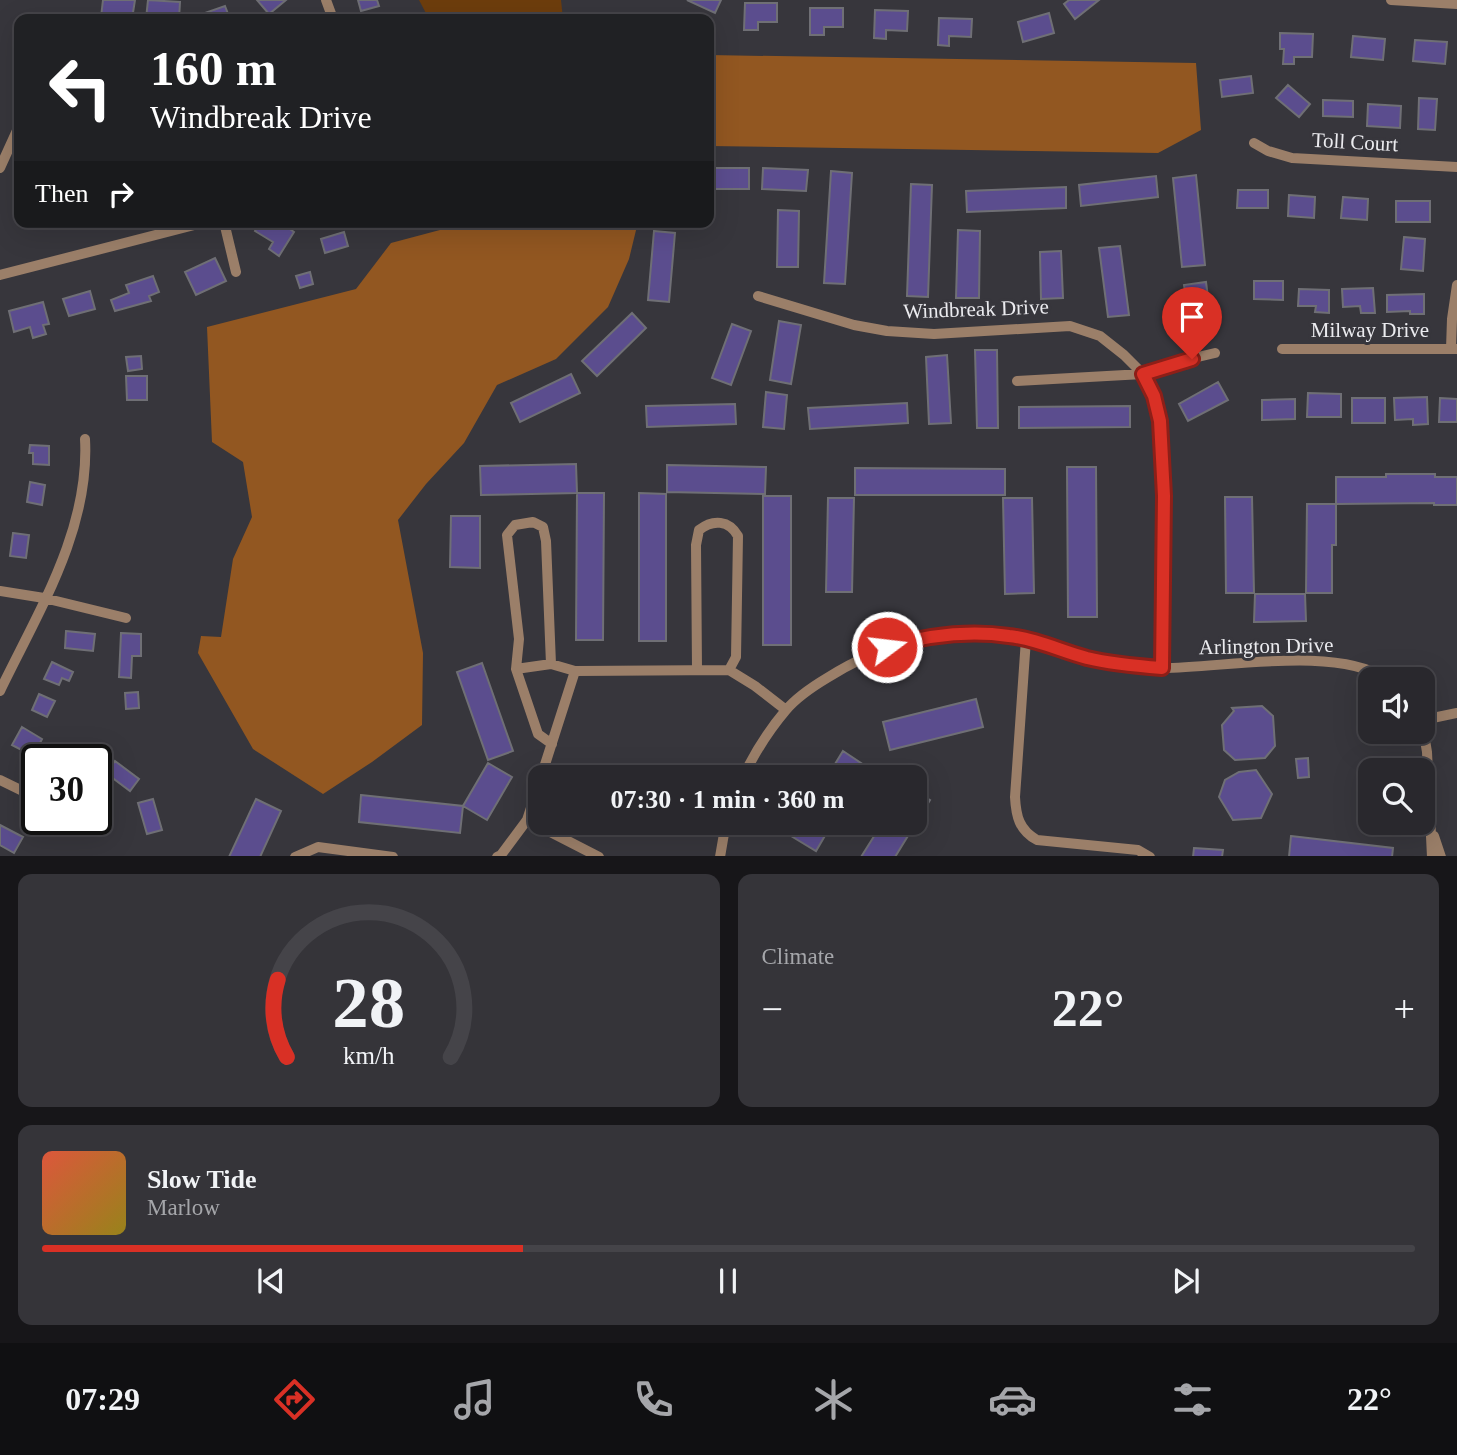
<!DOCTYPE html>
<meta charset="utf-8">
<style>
body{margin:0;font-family:Georgia,serif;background:#353439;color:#f1f3f6;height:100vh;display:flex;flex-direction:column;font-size:26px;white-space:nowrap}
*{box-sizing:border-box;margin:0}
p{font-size:23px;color:#a5a6aa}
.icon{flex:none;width:38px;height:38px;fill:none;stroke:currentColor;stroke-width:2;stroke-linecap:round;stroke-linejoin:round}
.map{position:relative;height:856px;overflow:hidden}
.details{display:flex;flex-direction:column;gap:18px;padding:18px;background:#171619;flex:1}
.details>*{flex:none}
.banner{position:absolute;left:14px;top:14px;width:700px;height:214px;border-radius:14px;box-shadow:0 7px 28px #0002,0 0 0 2px #454449;background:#202124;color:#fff;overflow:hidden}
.controls{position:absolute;left:1358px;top:667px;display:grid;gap:14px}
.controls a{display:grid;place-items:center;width:77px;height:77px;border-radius:14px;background:#29282d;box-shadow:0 7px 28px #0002,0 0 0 2px #454449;font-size:35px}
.speed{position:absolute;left:21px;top:744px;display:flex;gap:14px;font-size:35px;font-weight:700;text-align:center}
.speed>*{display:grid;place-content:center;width:91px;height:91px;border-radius:50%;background:#29282d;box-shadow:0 7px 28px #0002,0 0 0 2px #454449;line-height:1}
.speed .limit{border:4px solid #111;border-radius:10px;background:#fff;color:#111}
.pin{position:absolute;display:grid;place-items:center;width:60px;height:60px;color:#fff;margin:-72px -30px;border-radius:50% 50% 50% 0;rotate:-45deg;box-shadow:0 0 7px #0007}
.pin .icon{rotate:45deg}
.me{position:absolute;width:77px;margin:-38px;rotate:75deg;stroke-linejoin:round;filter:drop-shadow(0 0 5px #0008)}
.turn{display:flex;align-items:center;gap:24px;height:147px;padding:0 21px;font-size:32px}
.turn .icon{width:91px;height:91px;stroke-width:2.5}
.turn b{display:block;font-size:49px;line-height:60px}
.then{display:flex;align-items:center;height:66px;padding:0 21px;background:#0003;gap:14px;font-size:26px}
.big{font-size:52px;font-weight:700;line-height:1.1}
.details .tile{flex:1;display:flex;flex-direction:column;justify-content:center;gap:10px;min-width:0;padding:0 24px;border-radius:14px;background:#353439}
.details .dial{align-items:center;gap:0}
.dial svg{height:182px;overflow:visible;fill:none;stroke:#454449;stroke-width:7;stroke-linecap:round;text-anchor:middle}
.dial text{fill:#f1f3f6;stroke:none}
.song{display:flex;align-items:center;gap:21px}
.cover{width:84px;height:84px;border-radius:10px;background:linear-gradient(135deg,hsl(10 70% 55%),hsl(50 70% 35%))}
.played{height:7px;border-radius:4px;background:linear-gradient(90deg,#d93025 35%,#454449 35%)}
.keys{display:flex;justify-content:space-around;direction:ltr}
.heat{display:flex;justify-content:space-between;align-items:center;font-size:38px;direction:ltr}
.details .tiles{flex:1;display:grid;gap:18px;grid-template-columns:1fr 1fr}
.tile:last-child{grid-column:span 2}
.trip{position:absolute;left:528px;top:765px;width:399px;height:70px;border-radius:14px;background:#29282d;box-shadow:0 7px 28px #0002,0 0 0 2px #454449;font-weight:700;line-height:70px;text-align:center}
.tabs{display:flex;height:112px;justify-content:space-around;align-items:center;background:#101012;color:#a5a6aa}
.tabs .icon{width:49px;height:49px}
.tabs .active{color:#d93025}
.tabs b{font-size:32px;color:#f1f3f6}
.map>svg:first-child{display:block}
</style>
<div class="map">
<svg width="1457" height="857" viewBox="0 0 1457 857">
<rect width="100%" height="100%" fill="#37363c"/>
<path fill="#6d3d0d" d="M419,0H561L563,19H429Z"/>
<path fill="#925721" d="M709,55L1196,63L1201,130L1158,153L709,146Z
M470,222H638L629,259L608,307L556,359L497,385L464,443L426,484L398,520L423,653L422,725L372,762L323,794L253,749L198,653L201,636L221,637L233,559L252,517L243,462L212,442L207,327L356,289L391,243Z"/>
<path fill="#5b4d8e" stroke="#6f6f75" stroke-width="2" d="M103,0H135L132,19L101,17Z
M148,0L180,2L179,19H146Z
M257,0H286L269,14Z
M358,0H377L379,6L361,11Z
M687,0H721L715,13Z
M1069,0H1099L1075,19L1064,4Z
M745,3H777V22H758V30H744Z
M225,6L230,19H197L196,16Z
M810,8H843V27H824V35H810Z
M875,10L908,11L907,31L886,30V39L874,38Z
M1049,13L1054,33L1023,42L1018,22Z
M939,18L972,19L971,37L949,36V46L938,45Z
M1280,33L1313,34L1312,57H1294V64H1283L1284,49H1280Z
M1353,36L1385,39L1383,60L1351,57Z
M1415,40L1447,42L1445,64L1413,61Z
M1251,76L1253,93L1222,97L1220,80Z
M1288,85L1310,104L1299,117L1276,98Z
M1419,98L1437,99L1435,130L1418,129Z
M1323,100L1353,101V117L1323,116Z
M1368,104L1401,106L1400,128L1367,126Z
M709,168H749V189H709Z
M763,168L808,170L806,191L762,189Z
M831,171L852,173L845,284L824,283Z
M1196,175L1205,265L1182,267L1173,178Z
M1156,176L1158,197L1081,206L1079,185Z
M911,184L932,185L928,297L907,296Z
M1066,187V208L967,212L966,191Z
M1238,190H1268V208H1237Z
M1289,195L1315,197L1314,218L1288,216Z
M1343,197L1368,199L1367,220L1341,218Z
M1396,201H1430V222H1396Z
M778,210L799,211L798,267H777Z
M260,222H280L294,232L279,256L269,249L273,242L255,231Z
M958,230L980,231L979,298H956Z
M654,231L675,233L669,302L648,300Z
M344,232L348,246L325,253L321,239Z
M1404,237L1425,239L1423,271L1401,269Z
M1120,246L1129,315L1108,317L1099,248Z
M1061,251L1063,298L1041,299L1040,252Z
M215,258L226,281L196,295L185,272Z
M310,272L313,284L300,288L296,276Z
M153,276L159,292L149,296L151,301L115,311L111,300L129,293L126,285Z
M1254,281H1283V300L1254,299Z
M1206,282L1212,328L1191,331L1184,285Z
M1373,288L1375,313H1361L1360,306L1343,307L1342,289Z
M1299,289L1329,290V313L1315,312L1316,306H1298Z
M90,291L95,309L69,316L63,299Z
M1424,294V314H1410V311L1387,312V295Z
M43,302L49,324L43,325L46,334L33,338L30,327L14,332L9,311Z
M632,313L646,328L597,376L582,361Z
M779,321L801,325L791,384L770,380Z
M732,324L751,331L731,385L712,378Z
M975,350H997L998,428H977Z
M947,355L951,423L929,424L926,357Z
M141,356L142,369L128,371L126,357Z
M571,374L580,393L520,422L511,403Z
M126,376H147V400H127Z
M1218,382L1228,400L1188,421L1179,404Z
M766,392L787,395L784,429L763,427Z
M1308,393L1341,394V417H1307Z
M1427,397L1428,424L1413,425V419L1395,420L1394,398Z
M1352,398H1385V423H1352Z
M1440,398L1457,399V422H1439Z
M1295,399V419L1262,420V400Z
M907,403L908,423L810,429L808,408Z
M735,404L736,424L647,427L646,406Z
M1130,406V427L1019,428V407Z
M30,445L49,446V465L33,464V453H29Z
M576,464L577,493L481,495L480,466Z
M667,465L766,467L765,494L667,492Z
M1067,467H1096L1097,617H1068Z
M855,468L1005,469V495H855Z
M1386,474H1435V477H1457V505H1434V503L1336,504V477H1386Z
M30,482L45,485L42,505L27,502Z
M577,493H604L603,640H576Z
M639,493L666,494V641H639Z
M763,496H791V645H763Z
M1225,497H1252L1254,593H1226Z
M828,498H854L852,592H826Z
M1003,498H1032L1034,593L1005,594Z
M1307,504H1336V545H1332V593H1306Z
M451,516H480V568L450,567Z
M13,533L29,535L26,558L10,556Z
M1255,594H1305L1306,621L1254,622Z
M66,631L95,634L93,651L65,648Z
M121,633L141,634V656H132L131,678L119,677Z
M52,662L73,672L69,681L62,678L59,685L44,679Z
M482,663L513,751L488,760L457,672Z
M138,692L139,708L126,709L125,693Z
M39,694L55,701L47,717L32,710Z
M976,699L983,727L890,750L883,722Z
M1262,706L1273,716L1275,746L1265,758L1235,760L1224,750L1222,725L1234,711L1232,708Z
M22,727L42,739L33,756L12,745Z
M68,749L91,757L90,760H65Z
M843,751L867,767L861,777H827Z
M1308,758L1309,777L1298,778L1296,759Z
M115,761L139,779L130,791L106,773Z
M488,763L512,777L487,820L463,806Z
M1256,770L1272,794L1261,818L1233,820L1219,797L1225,780L1239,772Z
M915,791L930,800L895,857H861L883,822H915Z
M361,795L463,806L460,833L359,822Z
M153,799L162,830L147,834L138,803Z
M256,799L281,811L260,857H229Z
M799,822H833L816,851L791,836Z
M0,825L23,837L14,853L0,845Z
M1291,836L1393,848L1392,857H1289Z
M1194,848L1223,850L1222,857H1193Z"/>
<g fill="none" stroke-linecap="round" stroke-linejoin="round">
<path stroke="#9b7f69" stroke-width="10" d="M326,0L333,19
M1391,0L1457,4
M1254,143L1268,151L1292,158L1457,167
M0,168L19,126
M224,222L236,272
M0,275L206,222
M758,296L854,325L887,331L934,334L1070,326L1100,336L1124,355L1143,374L1154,396L1160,421L1164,496L1162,668
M1282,349H1457
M1451,349L1452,319L1457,285
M1017,381L1143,374L1168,364L1215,353
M0,591L44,598L126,618
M1026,639L1015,797C1016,816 1019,830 1037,840L1138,850L1150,857
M551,664L546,541L543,527L533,522L515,525L507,535L519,639L516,669L538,734L552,744
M516,669L551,664L575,671
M697,670L696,545L699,530C713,519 729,520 738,536L736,657L729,670
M0,691C38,612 90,530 85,439
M1423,720L1457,713
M1423,728L1427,752L1432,857
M541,777L575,671L729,670L755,686L786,710
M743,777C754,754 769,730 786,710C797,697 812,687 827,678C883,643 947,624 1013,636C1064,646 1110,669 1163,668C1224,668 1335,645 1387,679
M0,780L37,798
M81,819L93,825
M527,820L599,857
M1434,836L1441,857
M295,857L318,847L393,857
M497,857L501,855L527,820L541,777
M720,857L726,822"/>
</g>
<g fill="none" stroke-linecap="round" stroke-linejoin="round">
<defs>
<path id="route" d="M887,647C928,635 967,630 1009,636C1037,639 1061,651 1087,658C1112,664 1136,666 1162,668L1164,496L1160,421L1154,396L1143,374L1192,359"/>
</defs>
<use href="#route" stroke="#8d1f18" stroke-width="18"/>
<use href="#route" stroke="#d93025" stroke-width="12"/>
</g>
<g text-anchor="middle" stroke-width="6" stroke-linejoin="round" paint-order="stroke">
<g font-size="21" fill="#ebebef" stroke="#37363c">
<text transform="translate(1355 142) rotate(3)" y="7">Toll Court</text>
<text transform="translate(976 309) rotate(-2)" y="7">Windbreak Drive</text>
<text x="1370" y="337">Milway Drive</text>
<text transform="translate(1266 646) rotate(-1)" y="7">Arlington Drive</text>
</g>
</g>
</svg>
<div class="controls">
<a><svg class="icon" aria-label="sound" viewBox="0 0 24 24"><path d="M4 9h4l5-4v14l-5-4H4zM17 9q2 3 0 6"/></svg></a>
<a><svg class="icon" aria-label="search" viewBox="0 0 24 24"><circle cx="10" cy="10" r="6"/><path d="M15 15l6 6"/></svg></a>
</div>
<div class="speed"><div class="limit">30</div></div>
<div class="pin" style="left:1192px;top:359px;background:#d93025"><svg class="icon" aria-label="arrive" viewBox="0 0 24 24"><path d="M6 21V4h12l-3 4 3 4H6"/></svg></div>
<svg class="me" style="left:887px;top:647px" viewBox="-20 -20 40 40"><circle r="17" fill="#d93025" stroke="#fff" stroke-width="3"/><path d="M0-11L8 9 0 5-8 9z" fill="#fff"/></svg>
<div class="trip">07:30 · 1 min · 360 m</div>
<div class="banner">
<div class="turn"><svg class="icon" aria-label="left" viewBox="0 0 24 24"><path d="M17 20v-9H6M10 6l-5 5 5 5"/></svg><div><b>160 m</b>Windbreak Drive</div></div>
<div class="then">Then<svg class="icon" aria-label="right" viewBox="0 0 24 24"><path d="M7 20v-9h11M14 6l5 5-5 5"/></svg></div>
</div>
</div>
<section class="details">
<div class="tiles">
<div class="tile dial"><svg viewBox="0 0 100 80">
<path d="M14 69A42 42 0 1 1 86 69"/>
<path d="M14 69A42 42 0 0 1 10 35" stroke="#d93025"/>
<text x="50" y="56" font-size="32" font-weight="700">28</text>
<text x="50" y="72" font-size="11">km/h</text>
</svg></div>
<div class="tile"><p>Climate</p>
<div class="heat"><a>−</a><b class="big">22°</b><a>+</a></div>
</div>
<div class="tile">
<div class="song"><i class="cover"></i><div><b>Slow Tide</b><p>Marlow</p></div></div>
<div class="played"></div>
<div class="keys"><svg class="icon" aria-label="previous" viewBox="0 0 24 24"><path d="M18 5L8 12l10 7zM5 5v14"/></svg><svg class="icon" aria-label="pause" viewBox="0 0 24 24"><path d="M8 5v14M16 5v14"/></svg><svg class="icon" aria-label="next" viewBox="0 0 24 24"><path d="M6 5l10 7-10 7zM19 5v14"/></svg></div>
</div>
</div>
</section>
<nav class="tabs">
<b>07:29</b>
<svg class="icon active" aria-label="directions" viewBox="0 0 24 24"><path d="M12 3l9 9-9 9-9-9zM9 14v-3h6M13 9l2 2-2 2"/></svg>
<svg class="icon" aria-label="music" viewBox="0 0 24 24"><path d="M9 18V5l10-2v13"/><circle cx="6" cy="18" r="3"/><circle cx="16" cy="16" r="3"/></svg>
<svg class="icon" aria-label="phone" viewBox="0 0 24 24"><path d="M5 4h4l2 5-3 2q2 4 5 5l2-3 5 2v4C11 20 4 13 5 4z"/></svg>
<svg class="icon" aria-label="climate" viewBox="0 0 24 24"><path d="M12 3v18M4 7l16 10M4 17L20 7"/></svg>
<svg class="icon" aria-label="car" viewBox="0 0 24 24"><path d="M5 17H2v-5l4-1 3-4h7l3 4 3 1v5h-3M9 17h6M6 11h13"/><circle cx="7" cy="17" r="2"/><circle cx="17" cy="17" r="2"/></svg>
<svg class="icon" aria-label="filters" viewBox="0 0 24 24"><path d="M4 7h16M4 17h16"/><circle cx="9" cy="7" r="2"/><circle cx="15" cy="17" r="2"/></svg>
<b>22°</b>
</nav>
